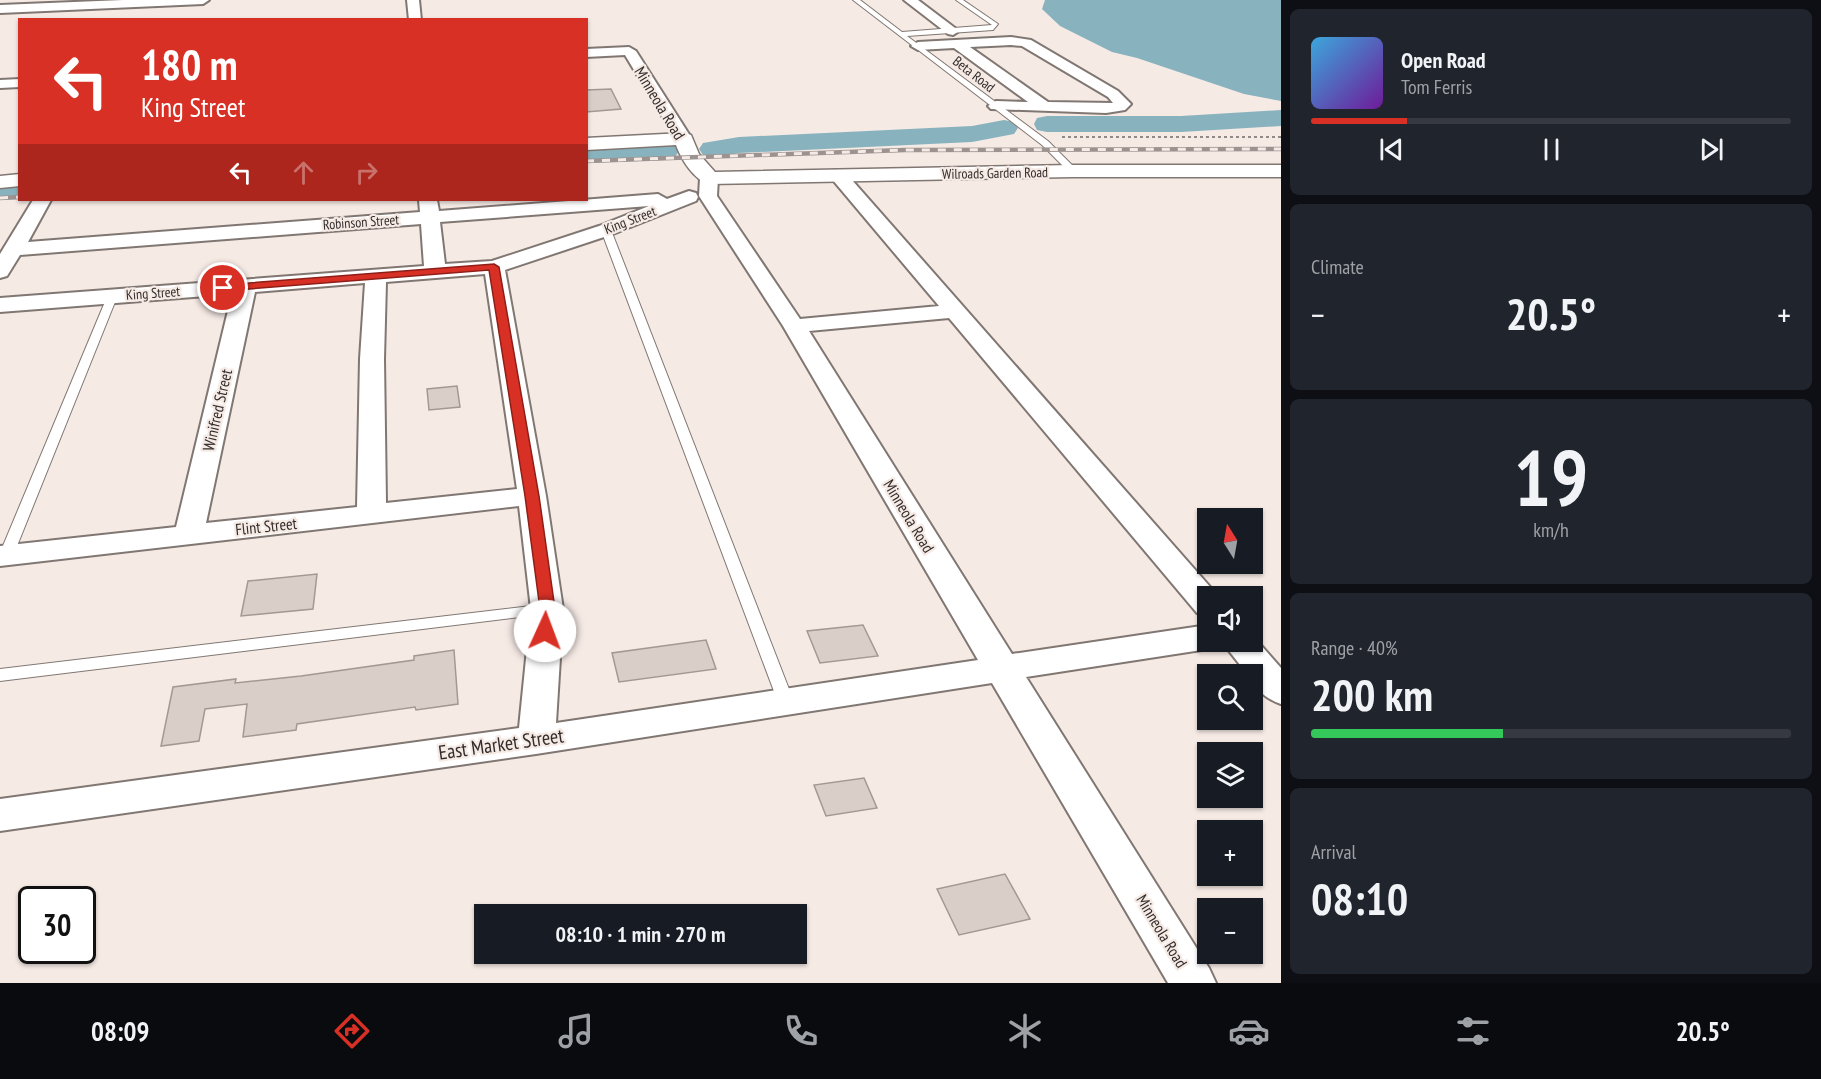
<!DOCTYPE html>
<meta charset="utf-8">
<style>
body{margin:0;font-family:"PT Sans Narrow",sans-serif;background:#20242c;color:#f1f3f6;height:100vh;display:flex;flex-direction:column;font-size:22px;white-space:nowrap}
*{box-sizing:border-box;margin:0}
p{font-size:20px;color:#9ea1a6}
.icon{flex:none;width:33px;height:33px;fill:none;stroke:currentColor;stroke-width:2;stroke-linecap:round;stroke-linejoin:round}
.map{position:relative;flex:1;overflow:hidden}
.side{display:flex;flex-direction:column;gap:9px;padding:9px;background:#0d0f14;width:540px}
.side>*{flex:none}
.banner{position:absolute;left:18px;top:18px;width:570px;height:183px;border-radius:0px;box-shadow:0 2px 4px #0004;background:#d93025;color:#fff;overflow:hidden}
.needle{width:39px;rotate:349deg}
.tools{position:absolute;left:1197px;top:508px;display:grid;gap:12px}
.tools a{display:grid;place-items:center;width:66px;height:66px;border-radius:0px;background:#171b24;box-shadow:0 2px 4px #0004;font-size:30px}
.speed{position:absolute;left:18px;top:886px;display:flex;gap:12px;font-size:30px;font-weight:700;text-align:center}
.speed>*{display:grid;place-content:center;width:78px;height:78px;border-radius:50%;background:#171b24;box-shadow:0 2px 4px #0004;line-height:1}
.speed .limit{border:3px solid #111;border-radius:9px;background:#fff;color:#111}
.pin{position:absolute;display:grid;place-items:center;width:51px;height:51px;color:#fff;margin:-26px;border:3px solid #fff;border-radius:50%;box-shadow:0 2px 6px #0007}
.me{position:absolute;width:66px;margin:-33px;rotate:2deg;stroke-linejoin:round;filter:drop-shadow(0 0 4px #0008)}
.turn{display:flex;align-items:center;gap:21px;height:126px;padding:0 24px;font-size:27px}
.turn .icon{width:78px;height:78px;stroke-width:2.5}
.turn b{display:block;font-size:42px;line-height:51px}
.lanes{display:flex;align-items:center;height:57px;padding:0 24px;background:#0003;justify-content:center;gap:30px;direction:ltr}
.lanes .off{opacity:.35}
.big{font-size:45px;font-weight:700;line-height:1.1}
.side .tile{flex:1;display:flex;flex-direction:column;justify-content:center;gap:9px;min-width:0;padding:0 21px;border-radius:9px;background:#20242c}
.side .dial{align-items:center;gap:0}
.dial b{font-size:78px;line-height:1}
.song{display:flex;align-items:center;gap:18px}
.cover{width:72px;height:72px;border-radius:9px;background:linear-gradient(135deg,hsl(200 70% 55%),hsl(280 70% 35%))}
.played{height:6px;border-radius:3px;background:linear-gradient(90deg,#d93025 20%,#363941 20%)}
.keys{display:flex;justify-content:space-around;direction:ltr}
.heat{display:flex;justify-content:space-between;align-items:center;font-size:33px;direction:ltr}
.charge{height:9px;border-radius:4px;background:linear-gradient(90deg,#34c759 40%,#363941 0)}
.trip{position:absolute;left:474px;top:904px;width:333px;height:60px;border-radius:0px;background:#171b24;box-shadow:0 2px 4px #0004;font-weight:700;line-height:60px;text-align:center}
.dock{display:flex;height:96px;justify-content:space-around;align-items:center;background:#090b0e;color:#9ea1a6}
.dock .icon{width:42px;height:42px}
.dock .selected{color:#d93025}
.dock b{font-size:27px;color:#f1f3f6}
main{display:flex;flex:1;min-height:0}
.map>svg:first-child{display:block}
</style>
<main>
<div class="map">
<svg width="1281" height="983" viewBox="0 0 1281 983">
<rect width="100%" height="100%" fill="#f6eae5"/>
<path fill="#88b3be" d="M1045,0H1281V101L1244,94L1137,58L1112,52L1060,26L1042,9Z"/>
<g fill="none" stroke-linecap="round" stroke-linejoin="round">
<path fill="#88b3be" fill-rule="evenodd" d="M1281,110V126L1181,132H1047L1037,130L1034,124L1037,118L1047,116H1181Z
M1004,120L1014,122L1018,128L1014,134L972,142L739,153L713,158L703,155L699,149L703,143L739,137L972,126Z
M665,142L675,145L679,151L675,157L665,160L586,163V145Z
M20,181V199L0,200V182Z"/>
</g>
<path fill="#dacec9" stroke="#a39893" stroke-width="1.5" d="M611,89L621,109L586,112V90Z
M457,386L460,407L429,410L427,389Z
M317,574L313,609L241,616L248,581Z
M863,625L878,656L820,663L807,631Z
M706,640L716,669L619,682L612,653Z
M454,650L458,704L416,710L415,707L297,724L296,730L243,737L247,704L205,709L199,741L161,746L173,687L236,679L235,683L301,676L414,660V656Z
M864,778L877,808L826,816L814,785Z
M1005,874L1030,919L959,935L937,889Z"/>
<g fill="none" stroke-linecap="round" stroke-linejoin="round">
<defs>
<path id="lane" d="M853,0H860L902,32L992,25L956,0H963L998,24L993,30L907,36L1048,141L1076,169V173H1070L1042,145Z
M603,228L611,230L794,702L792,706L786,708L780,706L778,702L601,230Z
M112,294L117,297L13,556L11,559H1L0,553L107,297Z
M547,604L552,605L555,609L552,613L0,681V669Z"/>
<path id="street" d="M123,0H209L203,4L0,13V5Z
M407,0H419L421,20H409Z
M904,0H918L959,31L953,35L948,34Z
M1011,37L1031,40L1118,91L1131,104L1125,110L1106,113L991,109L988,106L996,101L1028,102L954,48L918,50L911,46L918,42ZM1011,45L1022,46L1108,97L1113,103L1048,102L970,47Z
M629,47L636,51L692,139L690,143H678L625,55L586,57V49Z
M20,79V87L0,88V80Z
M838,170L844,171L1219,597H1208V616L1197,613L949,318L809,331L1012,654L1208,625V642H1222L1220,645L1208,649L1026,677L1209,968L1216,983H1168L992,683L536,754L0,831V799L519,728L531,609L519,506L0,566V546L176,527L232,294L0,312V298L424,266L421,224L20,255L7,276L0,278V254L33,200H51L28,242L420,212L419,200H437L439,211L658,194L667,199L689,191L696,193L698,197L696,201L613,234L505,270L546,496L563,609L556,723L978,660L783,326L699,196L700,178L703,174H715L718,178L717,196L800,319L939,306L832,179L829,175L832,171ZM649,206L599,226L492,261L445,264L440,222ZM485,274L517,489L386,503L384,359L386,282ZM365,283L360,359L357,507L206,523L255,292Z
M1252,635L1281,668V704C1269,700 1252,689 1252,675H1248L1222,642H1252Z"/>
<path id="secondary" d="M684,133L691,135L699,154L715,172L1073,165H1281V177H1073L709,184C694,180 681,159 676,145L586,150V138Z
M20,174V186L0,188V176Z"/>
</defs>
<use href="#lane" stroke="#817772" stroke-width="2"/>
<use href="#street" stroke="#817772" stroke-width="4"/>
<use href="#secondary" stroke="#817772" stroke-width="3"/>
<path stroke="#918986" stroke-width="2" stroke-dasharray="3 3" stroke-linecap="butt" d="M1062,137H1281"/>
<use href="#lane" fill="#fff" fill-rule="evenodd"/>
<use href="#street" fill="#fff" fill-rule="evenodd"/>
<use href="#secondary" fill="#fff" fill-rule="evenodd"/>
<defs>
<path id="rail" d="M586,161L905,150L1281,149
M0,198L20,197"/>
</defs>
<use href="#rail" stroke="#9c9390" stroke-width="4.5"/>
<use href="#rail" stroke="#f6eae5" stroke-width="3" stroke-dasharray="8" stroke-linecap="butt"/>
</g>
<path fill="#d93025" stroke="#8d1f18" stroke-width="1.5" d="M494,264L499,267L539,496L555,609L551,635H540L537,631L540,609L525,496L489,270L223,291L218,288L223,285Z"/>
<g text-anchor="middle" stroke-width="4.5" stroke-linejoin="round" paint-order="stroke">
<g font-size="14" fill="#312c2b" stroke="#f6eae5">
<text transform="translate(974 74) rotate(38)" y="5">Beta Road</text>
<text transform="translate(995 173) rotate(-1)" y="5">Wilroads Garden Road</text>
<text transform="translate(630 220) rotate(-21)" y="5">King Street</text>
<text transform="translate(361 222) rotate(-4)" y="5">Robinson Street</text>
<text transform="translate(153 293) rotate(-4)" y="5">King Street</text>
</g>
<g font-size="16" fill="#312c2b" stroke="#f6eae5">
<text transform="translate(660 103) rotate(59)" y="6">Minneola Road</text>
<text transform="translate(217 410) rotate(-77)" y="6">Winifred Street</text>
<text transform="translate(909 516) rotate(59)" y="6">Minneola Road</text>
<text transform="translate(266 526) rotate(-6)" y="6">Flint Street</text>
<text transform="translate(1162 931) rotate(59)" y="6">Minneola Road</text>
</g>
<g font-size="20" fill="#312c2b" stroke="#f6eae5">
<text transform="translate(501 744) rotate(-8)" y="7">East Market Street</text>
</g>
</g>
</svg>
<div class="tools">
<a><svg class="needle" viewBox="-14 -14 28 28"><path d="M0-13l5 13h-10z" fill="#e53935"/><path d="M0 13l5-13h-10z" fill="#9ea1a6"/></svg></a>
<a><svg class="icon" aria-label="sound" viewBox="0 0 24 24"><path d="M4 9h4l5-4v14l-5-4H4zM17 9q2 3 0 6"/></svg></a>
<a><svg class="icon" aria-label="search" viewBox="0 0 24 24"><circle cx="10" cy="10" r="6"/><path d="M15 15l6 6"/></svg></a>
<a><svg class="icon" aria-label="layers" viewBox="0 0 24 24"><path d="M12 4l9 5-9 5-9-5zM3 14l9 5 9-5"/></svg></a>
<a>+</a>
<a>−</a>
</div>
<div class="speed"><div class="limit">30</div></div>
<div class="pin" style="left:223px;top:288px;background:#d93025"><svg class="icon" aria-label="arrive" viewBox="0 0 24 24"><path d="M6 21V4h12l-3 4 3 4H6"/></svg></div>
<svg class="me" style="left:545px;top:631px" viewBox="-20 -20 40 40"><circle r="19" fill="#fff"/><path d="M0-13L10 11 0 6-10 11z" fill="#d93025"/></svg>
<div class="trip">08:10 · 1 min · 270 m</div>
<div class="banner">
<div class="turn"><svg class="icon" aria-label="left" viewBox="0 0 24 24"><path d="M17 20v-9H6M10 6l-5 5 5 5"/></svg><div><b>180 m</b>King Street</div></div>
<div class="lanes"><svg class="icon" aria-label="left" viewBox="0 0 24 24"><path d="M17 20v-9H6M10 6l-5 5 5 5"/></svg><svg class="icon off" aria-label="ahead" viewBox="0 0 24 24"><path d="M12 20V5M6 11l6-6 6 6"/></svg><svg class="icon off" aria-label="right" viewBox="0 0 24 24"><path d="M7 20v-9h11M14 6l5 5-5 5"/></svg></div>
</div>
</div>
<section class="side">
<div class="tile">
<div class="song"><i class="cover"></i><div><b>Open Road</b><p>Tom Ferris</p></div></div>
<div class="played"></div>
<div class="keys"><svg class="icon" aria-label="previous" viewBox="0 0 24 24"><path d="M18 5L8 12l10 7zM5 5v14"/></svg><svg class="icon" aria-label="pause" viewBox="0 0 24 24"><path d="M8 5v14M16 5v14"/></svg><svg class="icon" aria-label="next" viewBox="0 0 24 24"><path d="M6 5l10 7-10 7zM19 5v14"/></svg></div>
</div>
<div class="tile"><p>Climate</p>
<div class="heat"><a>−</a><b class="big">20.5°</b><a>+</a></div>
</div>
<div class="tile dial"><b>19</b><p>km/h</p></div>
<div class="tile"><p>Range · 40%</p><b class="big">200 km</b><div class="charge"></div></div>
<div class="tile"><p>Arrival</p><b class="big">08:10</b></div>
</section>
</main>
<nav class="dock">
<b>08:09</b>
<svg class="icon selected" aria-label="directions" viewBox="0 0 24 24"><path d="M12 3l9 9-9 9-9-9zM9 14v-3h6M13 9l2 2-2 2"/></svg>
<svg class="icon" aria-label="music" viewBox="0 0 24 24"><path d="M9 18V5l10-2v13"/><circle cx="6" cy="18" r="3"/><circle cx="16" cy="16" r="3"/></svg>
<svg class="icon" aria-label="phone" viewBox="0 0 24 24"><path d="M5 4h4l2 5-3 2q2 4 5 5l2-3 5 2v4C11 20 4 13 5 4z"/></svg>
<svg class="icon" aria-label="climate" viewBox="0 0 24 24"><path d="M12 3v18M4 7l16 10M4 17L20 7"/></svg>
<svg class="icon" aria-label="car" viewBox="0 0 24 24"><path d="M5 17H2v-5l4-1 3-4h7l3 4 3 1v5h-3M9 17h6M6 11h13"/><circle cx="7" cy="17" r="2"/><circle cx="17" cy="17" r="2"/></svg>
<svg class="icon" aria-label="filters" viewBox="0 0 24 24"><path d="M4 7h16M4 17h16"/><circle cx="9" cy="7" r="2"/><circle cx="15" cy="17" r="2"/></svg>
<b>20.5°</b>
</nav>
